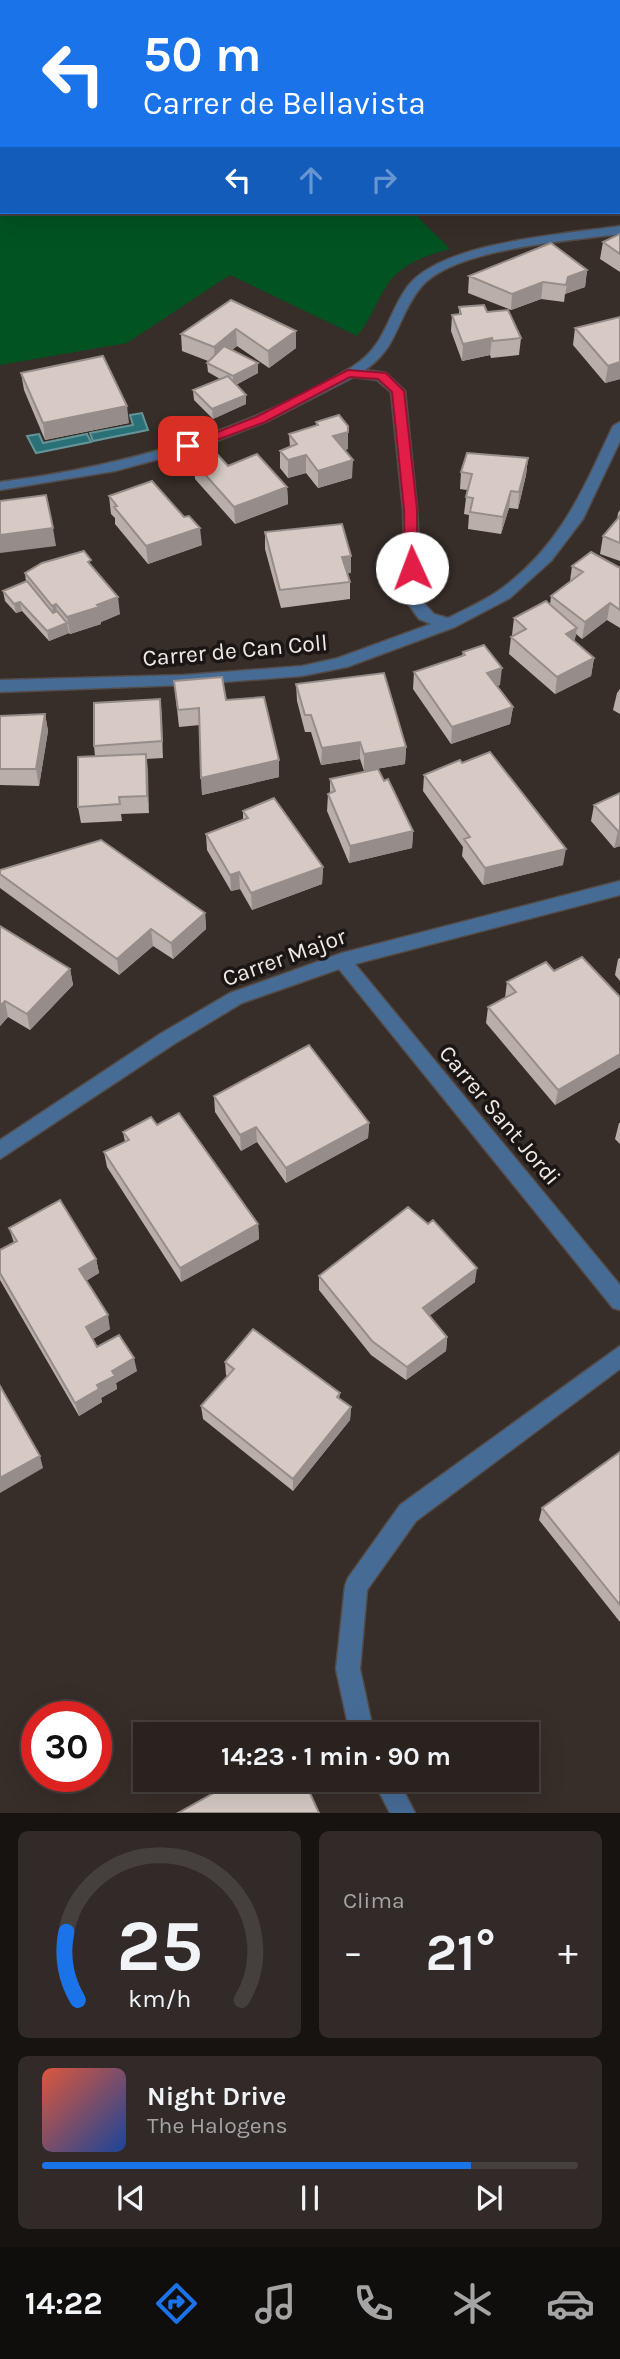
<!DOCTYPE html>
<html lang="es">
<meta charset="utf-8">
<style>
body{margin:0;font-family:Karla,sans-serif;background:#312a28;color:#f1f3f6;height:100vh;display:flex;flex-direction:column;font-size:26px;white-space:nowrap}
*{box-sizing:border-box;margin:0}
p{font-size:23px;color:#a5a4a4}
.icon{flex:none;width:38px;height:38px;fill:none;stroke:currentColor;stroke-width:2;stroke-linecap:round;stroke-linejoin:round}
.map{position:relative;height:1813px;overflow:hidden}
.side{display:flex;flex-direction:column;gap:18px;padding:18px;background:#171311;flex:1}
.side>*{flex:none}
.hud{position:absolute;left:0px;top:0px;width:621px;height:214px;box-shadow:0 7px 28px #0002,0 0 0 2px #453f3d;background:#1a73e8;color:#fff;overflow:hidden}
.speed{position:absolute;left:21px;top:1701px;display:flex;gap:14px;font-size:35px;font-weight:700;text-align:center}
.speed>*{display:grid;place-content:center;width:91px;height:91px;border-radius:50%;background:#29221f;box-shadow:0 7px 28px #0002,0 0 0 2px #453f3d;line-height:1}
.speed .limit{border:10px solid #d22;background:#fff;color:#111}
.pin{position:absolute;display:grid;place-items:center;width:60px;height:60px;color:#fff;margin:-30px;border-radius:14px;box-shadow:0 4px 10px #0006}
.me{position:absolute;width:77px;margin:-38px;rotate:358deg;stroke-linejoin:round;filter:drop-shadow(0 0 5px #0008)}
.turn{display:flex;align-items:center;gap:24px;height:147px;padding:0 28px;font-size:32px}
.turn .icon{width:91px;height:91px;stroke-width:2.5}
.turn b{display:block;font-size:49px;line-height:60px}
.lanes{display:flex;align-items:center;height:66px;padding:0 28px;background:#0003;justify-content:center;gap:35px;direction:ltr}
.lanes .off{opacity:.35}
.big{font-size:52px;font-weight:700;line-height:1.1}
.side .tile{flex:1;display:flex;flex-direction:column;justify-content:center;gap:10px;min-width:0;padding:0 24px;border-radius:10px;background:#312a28}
.side .dial{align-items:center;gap:0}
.dial svg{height:182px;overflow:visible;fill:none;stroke:#453f3d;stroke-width:7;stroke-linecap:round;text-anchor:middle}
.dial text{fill:#f1f3f6;stroke:none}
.song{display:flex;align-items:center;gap:21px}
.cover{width:84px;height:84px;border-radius:10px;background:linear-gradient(135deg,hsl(10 70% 55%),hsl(220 70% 35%))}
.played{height:7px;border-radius:4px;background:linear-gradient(90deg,#1a73e8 80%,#453f3d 80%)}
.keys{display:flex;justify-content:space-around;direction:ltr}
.heat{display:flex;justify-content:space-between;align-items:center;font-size:38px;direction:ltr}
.side .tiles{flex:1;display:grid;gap:18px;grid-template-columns:1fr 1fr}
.tile:last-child{grid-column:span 2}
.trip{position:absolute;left:133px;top:1722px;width:406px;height:70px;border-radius:0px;background:#29221f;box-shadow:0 7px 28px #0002,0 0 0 2px #453f3d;font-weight:700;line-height:70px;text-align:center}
.menu{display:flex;height:112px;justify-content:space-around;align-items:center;background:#100e0c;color:#a5a4a4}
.menu .icon{width:49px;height:49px}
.menu .current{color:#1a73e8}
.menu b{font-size:32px;color:#f1f3f6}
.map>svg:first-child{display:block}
</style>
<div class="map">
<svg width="620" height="1813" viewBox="0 0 620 1813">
<rect width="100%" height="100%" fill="#372d29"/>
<path fill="#015322" d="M0,0H620V126V2H2V212H413L450,249C427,255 401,264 388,284C376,301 371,320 357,336L230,275L127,343L0,365Z"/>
<path fill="#2a7177" stroke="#659598" stroke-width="2" d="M142,413L148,430L93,441L90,433L133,425L130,415Z
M39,434L43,443L87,434L91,442L36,453L27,436Z"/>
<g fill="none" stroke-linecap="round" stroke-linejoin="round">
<defs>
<path id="street" d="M620,226V234C570,241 454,248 421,287C397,316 399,347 365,370L386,373L405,391L417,509L422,601L434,614L448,618C465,609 485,601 501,589C561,545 582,491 613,426L620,422V441L583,519L551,561L510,598L455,627L347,667L302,676L184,685L0,692V680L184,675L302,666L338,658L431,624L419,619L406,601L403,509L391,392L377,380L354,377L268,421L196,449L115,471L0,490V482C124,466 245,432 352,367C387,345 386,316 408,286C442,242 566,234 620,226Z
M620,881V895L355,964L620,1285V1310L613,1308L339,969L242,1003L174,1044L0,1159V1140L160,1034L230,993L342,953Z
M620,1346V1369L416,1521L367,1590L360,1669L374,1734H350L336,1669L345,1586L348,1578L400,1505Z
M373,1780H398L415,1813H390Z"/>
</defs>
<use href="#street" stroke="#544b47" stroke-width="3"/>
<path stroke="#847b78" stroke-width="2.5" stroke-dasharray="1 3.5" stroke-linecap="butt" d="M368,2L371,0"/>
<use href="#street" fill="#466c96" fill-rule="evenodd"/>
</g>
<path fill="#b9aea9" d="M620,234V272L600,259L603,242Z
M587,270L585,287L565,294L564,302L541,299L511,310L468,293L469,276Z
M231,300L296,348L269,368L237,346L232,350L258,373L236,385L246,404L213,419L194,400L193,390L220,379L208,372L207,363L208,361L182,351L181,334Z
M459,307L487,312L521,338L519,355L491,358L490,355L462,361L451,331L452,315L459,314Z
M620,317V379L605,383L573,345L575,328Z
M21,373L129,423L45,440L24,390Z
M316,422L348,426V449L344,450L352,478L318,488L306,473L288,478L280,468V451L290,447L289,434L316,426Z
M528,458L526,475L518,509L509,508L501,534L468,529L469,515L464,514L467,490L460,489L461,472Z
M194,462L228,466L287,487L288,504L235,524L195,479Z
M109,496L202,545L148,564L115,524V518L111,514Z
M620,510V561L600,554L603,536L617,520L618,513Z
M265,532L351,556V573H347L350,582V599L281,608L265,549Z
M92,566L120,614L101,622V624L70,634L69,633L49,641L22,611L16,613L5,601L3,591L26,582L25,573Z
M572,566L620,568V628L607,620L582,639L576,634L574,642L594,658L591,676L555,694L509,654L511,637L513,636L512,635L514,618L550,605L551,596L570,581Z
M463,652L500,685L497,686L513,707L510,724L451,744L413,689L414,672L462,656Z
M174,681L226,700L279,777L202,795L200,725L179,727Z
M296,684L406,747L405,764L364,771L360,759L321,765L311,732H305L297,701Z
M620,689V714L613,710L617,693Z
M160,699L163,758L146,759L149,813L121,814L122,821L81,823L78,807L95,756L94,746Z
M45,714L48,731L39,786L0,785V716Z
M424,775L563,865L483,885L462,856L463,847L423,791Z
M330,779L384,781L413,831L412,848L349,863L327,811L328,794L330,793Z
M620,793V846L614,848L591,821L594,805Z
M243,811L323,867L322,884L252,910L240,889L231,891L207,850L206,834L243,819Z
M0,870L205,913L206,929L173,959L153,946L119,975L0,888Z
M0,926L70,969L73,985L30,1030L8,1017L0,1026Z
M620,958V981L615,975L618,959Z
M554,971L620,997V1067L555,1105L486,1023L488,1007L505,998L507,982Z
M214,1096L369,1123L368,1138L286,1183L257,1142L241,1151L215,1112Z
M619,1123H620V1144L615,1139Z
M157,1125L258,1224L259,1239L181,1282L107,1167L104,1152L125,1142L123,1132Z
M9,1228L96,1259L99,1273L86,1281L110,1329L93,1339L97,1347L137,1371L116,1383L117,1389L101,1398L102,1402L79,1416L0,1280V1250L14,1243Z
M319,1276L475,1282L429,1316L447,1337L446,1351L406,1380L371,1355L319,1290Z
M225,1362L340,1393L339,1399L351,1407L350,1420L293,1491L203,1419L201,1406L228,1377L226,1375Z
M620,1452V1622L539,1520L542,1508Z"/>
<path fill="#968d8a" d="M587,270L585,287L565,294L564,302L568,277Z
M543,282L541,299L511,310L512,294Z
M236,329L237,346L215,364L214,347Z
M296,331V348L269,368L268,351Z
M492,338L490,355L462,361L463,344Z
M620,362V379L605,383L608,366Z
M258,363V373L233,386V376Z
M246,395V404L213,419L212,409Z
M127,406L129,423L45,440L43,423Z
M348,432V449L333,453V436Z
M306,455V473L288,478V460Z
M528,458L526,475L518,509L519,492Z
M353,460L352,478L318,488V471Z
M287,487L288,504L235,524L234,507Z
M511,491L509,508L501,534L503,517Z
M53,528L56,546L0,553V535Z
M200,528L202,545L148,564L146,546Z
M351,556V573L342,574V557Z
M118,597L120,614L101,622V624L70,634L67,617Z
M20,602L22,611L16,613L14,604Z
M610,603L607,620L582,639L585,622Z
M56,604L58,621L55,623L52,606Z
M67,623L69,633L49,641L47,631Z
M577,628L574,645L566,634Z
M594,658L591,676L555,694L557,677Z
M502,668L500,685L485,690L487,673Z
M160,699L162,716L163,758L162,741Z
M513,707L510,724L451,744L452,727Z
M45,714L48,731L39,786L36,769Z
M360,742V759L321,765L322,748Z
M406,747L405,764L364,771V754Z
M146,754L148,771L149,813L147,796Z
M279,760V777L202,795L201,778Z
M620,830V846L614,848L618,831Z
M413,831L412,848L349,863L350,846Z
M566,849L563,865L483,885L485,868Z
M323,867L322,884L252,910L251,893Z
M239,872L240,889L231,891L230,875Z
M205,913L206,929L173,959L171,943Z
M151,929L153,946L119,975L117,959Z
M70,969L73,985L30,1030L27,1014Z
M5,1001L8,1017L0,1026V1006Z
M620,1054V1067L555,1105L558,1090Z
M369,1123L368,1138L286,1183V1168Z
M256,1127L257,1142L241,1151L240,1135Z
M258,1224L259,1239L181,1282L180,1268Z
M96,1259L99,1273L82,1283L79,1269Z
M477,1268L475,1282L421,1322L423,1308Z
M108,1315L110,1329L89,1341L86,1327Z
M447,1337L446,1351L406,1380L407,1367Z
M134,1358L137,1371L116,1383L117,1389L101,1398L102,1402L79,1416L75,1403L112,1371Z
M351,1407L350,1420L293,1491V1479Z
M40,1456L43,1468L0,1493V1478Z"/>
<path fill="#d7cac5" stroke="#968d8a" stroke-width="2" d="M620,234V254L603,242Z
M551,243L587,270L568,277L566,285L543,282L512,294L469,276Z
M231,300L296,331L268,351L236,329L214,347L181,334Z
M484,305L487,312L508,310L521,338L493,341L492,338L463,344L452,315L461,314L459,307Z
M620,317V362L608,366L575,328Z
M224,346L258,363L233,376L207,363Z
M103,356L127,406L43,423L21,373Z
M228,376L246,395L212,409L193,390Z
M339,415L348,426V432L333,436L353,460L318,471L306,455L288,460L280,451L297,444L289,434L318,425L316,422Z
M467,453L528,458L519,492L511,491L503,517L470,512L473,498L466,497L472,474L461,472Z
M217,454L228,466L257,454L287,487L234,507L194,462Z
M152,481L184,517L189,516L200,528L146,546L114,507L117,506L109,496Z
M46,495L53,528L0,535V501Z
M620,516V543L603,536Z
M342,524L351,556L342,557L350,582L280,590L265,532Z
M84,551L91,560L88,562L118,597L97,605L99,607L67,617L56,604L52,606L25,573L42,563Z
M591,552L620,568V610L610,603L585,622L551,596L583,572L572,566Z
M27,581L53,613L57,611L67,623L47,631L20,602L14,604L3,591Z
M546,601L577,628L566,634L594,658L557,677L511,637L526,629L514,618Z
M484,645L502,668L487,673L513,707L452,727L414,672L465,655L463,652Z
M384,673L406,747L364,754L360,742L322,748L311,715H305L296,684Z
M222,677L226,700L264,697L279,760L201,778L199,708L178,710L174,681Z
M160,699L162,741L94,746V703Z
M45,714L36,769H0V716Z
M490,752L566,849L485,868L464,839L470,837L424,775L460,760L462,763Z
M146,754L147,796L119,797L120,804L78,807V757Z
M378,769L384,781L388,779L413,831L350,846L328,794L335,791L330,779Z
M620,793V830L618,831L594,805Z
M274,798L323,867L251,893L239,872L230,875L206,834L248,818L243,811Z
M101,840L205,913L171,943L151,929L117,959L0,874V870Z
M0,926L70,969L27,1014L5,1001L0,1006Z
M582,957L620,997V1054L558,1090L488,1007L516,992L507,982L546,962L554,971Z
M309,1045L369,1123L286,1168L256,1127L240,1135L214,1096Z
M179,1113L258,1224L180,1268L104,1152L129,1140L123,1132L151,1117L157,1125Z
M60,1200L96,1259L79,1269L108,1315L86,1327L97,1347L119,1335L134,1358L112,1371L115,1376L97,1385L99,1389L75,1403L0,1273V1250L17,1241L9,1228Z
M408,1207L428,1224L433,1220L477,1268L423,1308L447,1337L407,1367L372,1341L319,1276Z
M253,1329L340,1393L337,1397L351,1407L293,1479L201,1406L234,1369L225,1362Z
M0,1386L40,1456L0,1478Z
M620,1452V1605L542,1508Z
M237,1780H304L319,1813H178Z"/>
<path fill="#e11d48" stroke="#92132f" stroke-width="2" d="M348,370L386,373L404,391L417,509V571L412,572L405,568L404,509L392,392L378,379L350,377L265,422L193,449L182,446L256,417Z"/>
<g text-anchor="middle" stroke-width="7" stroke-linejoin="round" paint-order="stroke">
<g font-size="23" fill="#efe8e5" stroke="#1b1615">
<text transform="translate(235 650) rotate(-5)" y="8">Carrer de Can Coll</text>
<text transform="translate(284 957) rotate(-20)" y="8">Carrer Major</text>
<text transform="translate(500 1115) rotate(50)" y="8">Carrer Sant Jordi</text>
</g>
</g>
</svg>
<div class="speed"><div class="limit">30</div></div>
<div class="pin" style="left:188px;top:446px;background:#d93025"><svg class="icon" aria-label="arrive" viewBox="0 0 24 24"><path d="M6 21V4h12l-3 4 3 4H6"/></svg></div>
<svg class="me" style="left:412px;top:568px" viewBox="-20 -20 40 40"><circle r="19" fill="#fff"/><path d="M0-13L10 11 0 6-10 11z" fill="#e11d48"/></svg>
<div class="trip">14:23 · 1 min · 90 m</div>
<div class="hud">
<div class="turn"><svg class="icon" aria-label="left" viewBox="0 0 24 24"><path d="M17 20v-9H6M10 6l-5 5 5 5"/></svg><div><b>50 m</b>Carrer de Bellavista</div></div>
<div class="lanes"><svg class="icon" aria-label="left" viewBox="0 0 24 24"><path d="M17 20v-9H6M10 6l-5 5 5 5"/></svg><svg class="icon off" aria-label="ahead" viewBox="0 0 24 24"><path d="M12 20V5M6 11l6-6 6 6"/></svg><svg class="icon off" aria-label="right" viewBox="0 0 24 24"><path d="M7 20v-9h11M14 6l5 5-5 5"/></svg></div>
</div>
</div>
<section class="side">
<div class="tiles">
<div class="tile dial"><svg viewBox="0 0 100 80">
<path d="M14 69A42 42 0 1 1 86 69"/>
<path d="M14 69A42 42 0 0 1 9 39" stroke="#1a73e8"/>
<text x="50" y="56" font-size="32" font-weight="700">25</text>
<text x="50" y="72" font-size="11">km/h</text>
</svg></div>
<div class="tile"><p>Clima</p>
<div class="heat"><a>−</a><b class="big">21°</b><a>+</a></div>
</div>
<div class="tile">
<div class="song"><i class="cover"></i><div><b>Night Drive</b><p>The Halogens</p></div></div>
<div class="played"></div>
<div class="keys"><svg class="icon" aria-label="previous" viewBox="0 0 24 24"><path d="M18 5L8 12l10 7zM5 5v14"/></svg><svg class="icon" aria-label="pause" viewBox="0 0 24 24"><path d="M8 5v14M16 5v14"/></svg><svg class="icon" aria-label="next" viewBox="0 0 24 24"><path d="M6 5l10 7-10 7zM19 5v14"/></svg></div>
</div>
</div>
</section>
<nav class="menu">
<b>14:22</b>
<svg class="icon current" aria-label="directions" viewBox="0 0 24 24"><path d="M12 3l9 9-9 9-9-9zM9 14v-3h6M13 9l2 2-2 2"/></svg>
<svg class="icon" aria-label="music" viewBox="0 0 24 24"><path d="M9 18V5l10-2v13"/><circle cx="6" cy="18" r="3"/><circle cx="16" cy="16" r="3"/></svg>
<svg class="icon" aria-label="phone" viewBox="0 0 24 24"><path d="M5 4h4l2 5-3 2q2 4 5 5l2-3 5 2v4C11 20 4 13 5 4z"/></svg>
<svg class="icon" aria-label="climate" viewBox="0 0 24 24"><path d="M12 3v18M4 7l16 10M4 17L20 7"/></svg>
<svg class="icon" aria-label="car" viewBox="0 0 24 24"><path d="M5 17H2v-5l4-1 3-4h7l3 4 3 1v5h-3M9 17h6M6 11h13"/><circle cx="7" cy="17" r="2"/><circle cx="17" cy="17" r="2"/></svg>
</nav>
